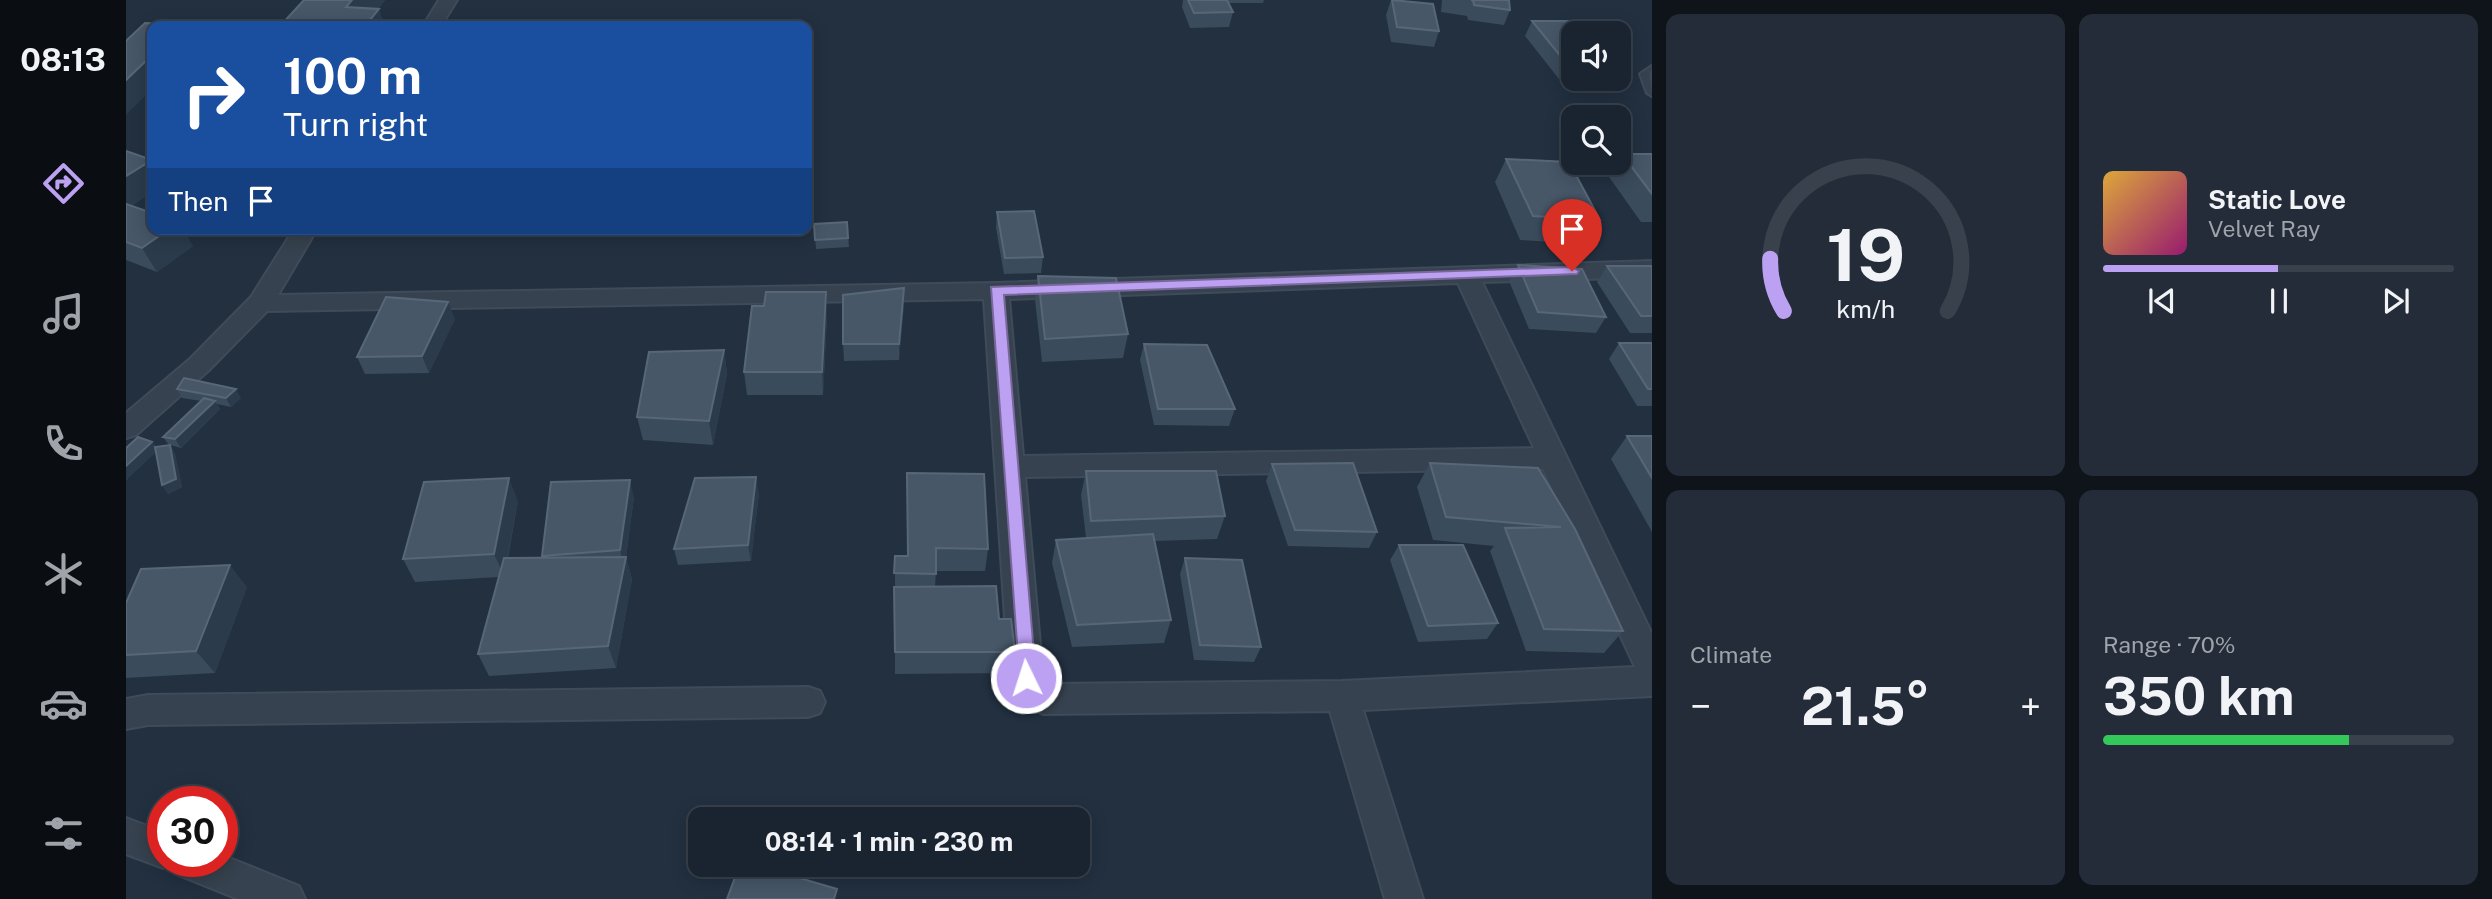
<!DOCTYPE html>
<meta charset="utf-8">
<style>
body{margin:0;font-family:"Public Sans",sans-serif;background:#232c38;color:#f1f3f6;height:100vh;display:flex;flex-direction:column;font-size:26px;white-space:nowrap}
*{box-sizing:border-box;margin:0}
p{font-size:23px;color:#9fa4ab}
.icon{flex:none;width:38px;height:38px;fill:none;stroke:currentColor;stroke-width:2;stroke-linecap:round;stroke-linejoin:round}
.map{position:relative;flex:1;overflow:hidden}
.side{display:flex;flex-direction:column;gap:14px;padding:14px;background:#0e141a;width:840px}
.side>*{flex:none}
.hud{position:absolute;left:21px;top:21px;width:665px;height:214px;border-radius:14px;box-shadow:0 4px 18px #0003,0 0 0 2px #38414c;background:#1a4fa0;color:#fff;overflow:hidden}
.fabs{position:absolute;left:1435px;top:21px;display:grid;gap:14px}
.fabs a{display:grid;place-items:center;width:70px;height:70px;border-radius:14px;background:#1a2430;box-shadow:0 4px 18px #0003,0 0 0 2px #38414c;font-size:35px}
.speed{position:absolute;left:21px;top:786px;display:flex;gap:14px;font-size:35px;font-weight:700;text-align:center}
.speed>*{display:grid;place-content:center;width:91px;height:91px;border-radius:50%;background:#1a2430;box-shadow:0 4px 18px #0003,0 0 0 2px #38414c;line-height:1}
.speed .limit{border:10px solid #d22;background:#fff;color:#111}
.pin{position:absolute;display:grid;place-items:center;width:60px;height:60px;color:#fff;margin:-72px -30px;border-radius:50% 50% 50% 0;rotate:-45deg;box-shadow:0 0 7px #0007}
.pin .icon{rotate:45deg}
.me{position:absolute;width:77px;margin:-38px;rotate:356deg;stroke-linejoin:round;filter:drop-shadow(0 0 5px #0008)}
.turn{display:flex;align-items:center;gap:24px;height:147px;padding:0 21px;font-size:32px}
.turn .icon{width:91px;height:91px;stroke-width:2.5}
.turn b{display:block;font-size:49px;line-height:60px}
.then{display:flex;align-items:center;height:66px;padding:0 21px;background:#0003;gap:14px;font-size:26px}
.big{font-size:52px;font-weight:700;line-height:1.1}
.side .card{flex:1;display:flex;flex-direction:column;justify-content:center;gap:10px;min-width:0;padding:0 24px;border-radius:14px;background:#232c38}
.side .dial{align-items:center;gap:0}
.dial svg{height:182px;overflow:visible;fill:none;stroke:#38414c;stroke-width:7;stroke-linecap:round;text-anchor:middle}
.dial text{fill:#f1f3f6;stroke:none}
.song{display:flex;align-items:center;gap:21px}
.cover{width:84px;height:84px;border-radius:10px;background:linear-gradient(135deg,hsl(40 70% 55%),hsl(320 70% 35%))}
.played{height:7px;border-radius:4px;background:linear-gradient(90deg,#bca0f2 50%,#38414c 50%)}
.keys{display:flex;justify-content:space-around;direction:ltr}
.heat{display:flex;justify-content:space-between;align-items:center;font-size:38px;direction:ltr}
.charge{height:10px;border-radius:5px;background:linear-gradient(90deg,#34c759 70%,#38414c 0)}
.side .tiles{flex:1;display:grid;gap:14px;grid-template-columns:repeat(2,1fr)}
.trip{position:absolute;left:562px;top:807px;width:402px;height:70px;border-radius:14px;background:#1a2430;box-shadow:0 4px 18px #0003,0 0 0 2px #38414c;font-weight:700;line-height:70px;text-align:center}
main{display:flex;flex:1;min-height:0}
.tab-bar{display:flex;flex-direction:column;width:126px;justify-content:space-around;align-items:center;background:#0a0e13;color:#9fa4ab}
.tab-bar .icon{width:49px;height:49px}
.tab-bar .selected{color:#bca0f2}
.tab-bar b{font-size:32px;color:#f1f3f6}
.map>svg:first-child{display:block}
</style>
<main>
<nav class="tab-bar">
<b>08:13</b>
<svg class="icon selected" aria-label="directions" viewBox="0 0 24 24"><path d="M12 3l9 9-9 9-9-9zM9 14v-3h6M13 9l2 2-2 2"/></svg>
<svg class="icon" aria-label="music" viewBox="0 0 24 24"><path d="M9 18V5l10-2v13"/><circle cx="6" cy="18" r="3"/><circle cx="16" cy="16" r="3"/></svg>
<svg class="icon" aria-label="phone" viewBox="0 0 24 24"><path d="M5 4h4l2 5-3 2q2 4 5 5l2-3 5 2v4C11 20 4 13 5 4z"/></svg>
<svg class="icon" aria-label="climate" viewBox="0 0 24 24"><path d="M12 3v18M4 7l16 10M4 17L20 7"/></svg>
<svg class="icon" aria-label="car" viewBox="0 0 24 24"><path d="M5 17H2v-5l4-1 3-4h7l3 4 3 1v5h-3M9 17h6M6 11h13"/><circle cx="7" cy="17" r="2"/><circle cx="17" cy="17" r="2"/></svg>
<svg class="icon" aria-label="filters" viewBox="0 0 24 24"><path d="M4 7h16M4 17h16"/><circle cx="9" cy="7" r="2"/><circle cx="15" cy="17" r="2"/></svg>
</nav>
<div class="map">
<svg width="1526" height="899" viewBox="0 0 1526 899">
<rect width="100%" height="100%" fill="#223040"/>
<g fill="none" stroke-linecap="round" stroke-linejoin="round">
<defs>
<path id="service" d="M1526,66L1524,75L1526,96L1521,93L1514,74Z"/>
<path id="minor" d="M313,0H331L315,26H297Z
M168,229H191L152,295L870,283L1526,261V277L1356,282L1526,634V696L1237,710L1297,899H1259L1204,711L917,714L894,702L883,678L858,299L141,311L83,370L10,435L0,438V413L65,358L125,297ZM1332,283L1408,448L897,456L883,299ZM1417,469L1509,667L1216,681L922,684L917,678L899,477Z
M682,687L694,691L699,702L694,713L682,717L22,725L0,729V699L22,695Z
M0,818L37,832V861H96V855L173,886L179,899H112L50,874L46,864L37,868L0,854Z"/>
</defs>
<use href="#service" stroke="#3f4b58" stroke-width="4"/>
<use href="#minor" stroke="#3f4b58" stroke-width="4"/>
<use href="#service" fill="#36424f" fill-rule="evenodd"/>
<use href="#minor" fill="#36424f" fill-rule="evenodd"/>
</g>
<path fill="#3a4b5c" d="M178,0H259L252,9L259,26H154Z
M1057,0H1138L1137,3H1102L1107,12L1103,27L1064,28L1056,7Z
M1265,0L1313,31L1308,47L1265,42L1260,15Z
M1316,0H1383L1384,10L1378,25L1342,20L1341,16L1315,12Z
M1406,21L1447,33V79H1485H1433L1399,36Z
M0,151L26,161V192L5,206L67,246L31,272L0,260Z
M1496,154H1526V222H1515L1483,177L1491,163H1493V160Z
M1380,159L1474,220L1460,244L1394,240L1369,182Z
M871,212L917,257L915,273L878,274L870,228Z
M721,222L723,247L690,249L688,224Z
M1392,265L1480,317L1470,333L1403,329L1383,281Z
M1481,266H1526V333H1504L1471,282Z
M912,276L1002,334L997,358L916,362L909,300Z
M778,305L773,360L718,361L717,344Z
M701,316L697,395H621L618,372Z
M329,319L303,373L239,374L231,357Z
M1493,343H1526V406H1511L1483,359Z
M1018,344L1109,409L1103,426L1028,425L1014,360Z
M598,350L601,374L587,445L517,440L511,417Z
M51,389L115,398L105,407L91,404L94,409L55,448L44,445L49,454L56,487L42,494L36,485L30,452L0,480V448L26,442L30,447L43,445L37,437L75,401L56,398Z
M1501,436H1526V532L1485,459Z
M1304,463L1412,468L1497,631L1478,653L1400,651L1364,551L1368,546L1307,540L1291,487Z
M1146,464L1251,532L1243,548L1162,546L1140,481Z
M960,471L1099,516L1091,539L1029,541L1045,620L1038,643L946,647L926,563L930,540L960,538L955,495Z
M781,473L862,549L859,571H810L809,587L873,619L889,652L885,673L769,674V556H781Z
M633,493L625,561L552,565L548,549Z
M508,497L500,557L506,579L490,668L363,676L352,654L373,577L289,582L277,559L392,501L382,558H417L416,556Z
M1273,545L1372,623L1361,639L1292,642L1264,560Z
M1059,558L1135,647L1128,662L1068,660L1054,574Z
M121,587L89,673L0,678V655Z"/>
<path fill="#2b3b4c" d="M226,0H259L238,25L220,7Z
M253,9L259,26H240V25Z
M26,55V89L0,115V80Z
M26,160V192L0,209V176Z
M43,229H57L67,246L31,272L16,248Z
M778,288V305L773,360V344Z
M700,292L701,316L697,395L696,372Z
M322,302L329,319L303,373L296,356Z
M598,350L601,374L587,445L583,421Z
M110,389L115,398L105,407L100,398Z
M89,401L94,409L55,448L49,439Z
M26,442L32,450L0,480V466Z
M44,445L49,454L56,487L42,494L36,485Z
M630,477L633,493L625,561L622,545Z
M383,478L392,501L378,576L368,554Z
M504,480L508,497L500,557L506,579L490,668L482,646L498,565L494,550Z
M104,565L121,587L89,673L70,651Z"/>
<path fill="#475768" stroke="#586777" stroke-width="2" d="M178,0H226L220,7L253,9L240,25L203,23L200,26H154Z
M1062,0H1101L1107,12L1068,13Z
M1266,0L1307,4L1313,31L1271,27Z
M1345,0H1383L1384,10L1348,5L1347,0Z
M1406,21H1457L1468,33H1447V63H1440Z
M19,23L57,25L56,26H26V55L0,80V41Z
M0,151L26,160L0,176Z
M1496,154H1526V194Z
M1380,159L1443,162L1474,220L1407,216Z
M0,204L26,213V229H43L16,248L0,242Z
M908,211L917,257L879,258L871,212Z
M721,222L722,238L689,240L688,224Z
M1392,265L1456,269L1480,317L1412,312Z
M1481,266H1526V316H1515Z
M912,276L990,278L1002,334L919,339Z
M778,288L773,344H717V295Z
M640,292H700L696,372H618L626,306H638Z
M260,297L322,302L296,356L231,357Z
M1493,343H1526V389H1522Z
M1018,344L1081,345L1109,409H1032Z
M598,350L583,421L511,417L523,352Z
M58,378L110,389L100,398L51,389Z
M78,398L89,401L49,439L37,437Z
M1501,436H1526V478Z
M12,437L26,442L0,466V448Z
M44,445L50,479L36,485L29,447Z
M1227,463L1251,532L1169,530L1146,464Z
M1304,463L1412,468L1449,529L1497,631L1418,629L1379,528L1435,527L1320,517Z
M960,471H1090L1099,516L965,521Z
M781,473L858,474L862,549L810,548V574L768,573L769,556H782Z
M630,477L622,545L548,549L569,478Z
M383,478L368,554L277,559L298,482Z
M504,480L494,550L416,556L425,482Z
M1027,534L1045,620L951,625L930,540Z
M1273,545H1337L1372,623L1302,626Z
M500,557L482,646L352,654L378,558Z
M1059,558L1116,560L1135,647L1074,645Z
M104,565L70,651L0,655V603L15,569Z
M870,586L873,619H885L889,652H769L768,587Z
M614,864H626L711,889L708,899H601Z"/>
<path fill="#bca0f2" stroke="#7a689d" stroke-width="2" d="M1446,267L1453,271L1451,274L878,295L910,678L907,684H894L865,287Z"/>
</svg>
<div class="fabs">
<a><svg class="icon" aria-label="sound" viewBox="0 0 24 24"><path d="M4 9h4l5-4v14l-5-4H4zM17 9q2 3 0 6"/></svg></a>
<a><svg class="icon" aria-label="search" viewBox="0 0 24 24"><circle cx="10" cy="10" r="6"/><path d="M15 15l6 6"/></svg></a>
</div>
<div class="speed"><div class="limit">30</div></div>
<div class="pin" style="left:1446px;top:271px;background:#d93025"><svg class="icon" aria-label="arrive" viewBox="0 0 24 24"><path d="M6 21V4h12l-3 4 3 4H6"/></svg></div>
<svg class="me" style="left:900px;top:678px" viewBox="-20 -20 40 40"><circle r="17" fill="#bca0f2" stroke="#fff" stroke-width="3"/><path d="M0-11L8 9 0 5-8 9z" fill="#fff"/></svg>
<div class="trip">08:14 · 1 min · 230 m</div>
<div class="hud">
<div class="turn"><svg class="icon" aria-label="right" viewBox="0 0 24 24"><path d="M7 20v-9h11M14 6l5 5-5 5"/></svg><div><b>100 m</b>Turn right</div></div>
<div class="then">Then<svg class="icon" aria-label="arrive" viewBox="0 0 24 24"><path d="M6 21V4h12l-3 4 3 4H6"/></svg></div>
</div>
</div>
<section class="side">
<div class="tiles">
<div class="card dial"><svg viewBox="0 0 100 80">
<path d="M14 69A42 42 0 1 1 86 69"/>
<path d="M14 69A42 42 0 0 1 8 46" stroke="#bca0f2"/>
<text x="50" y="56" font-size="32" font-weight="700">19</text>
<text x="50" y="72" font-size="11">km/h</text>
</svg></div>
<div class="card">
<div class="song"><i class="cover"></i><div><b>Static Love</b><p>Velvet Ray</p></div></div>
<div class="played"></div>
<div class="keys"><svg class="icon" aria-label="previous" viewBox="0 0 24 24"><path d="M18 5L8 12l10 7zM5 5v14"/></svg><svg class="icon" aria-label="pause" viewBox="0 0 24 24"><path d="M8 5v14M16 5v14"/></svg><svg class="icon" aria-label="next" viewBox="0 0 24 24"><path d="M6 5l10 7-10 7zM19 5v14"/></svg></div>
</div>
<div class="card"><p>Climate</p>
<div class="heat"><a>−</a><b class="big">21.5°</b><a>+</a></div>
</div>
<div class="card"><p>Range · 70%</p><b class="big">350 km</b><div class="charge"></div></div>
</div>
</section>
</main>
